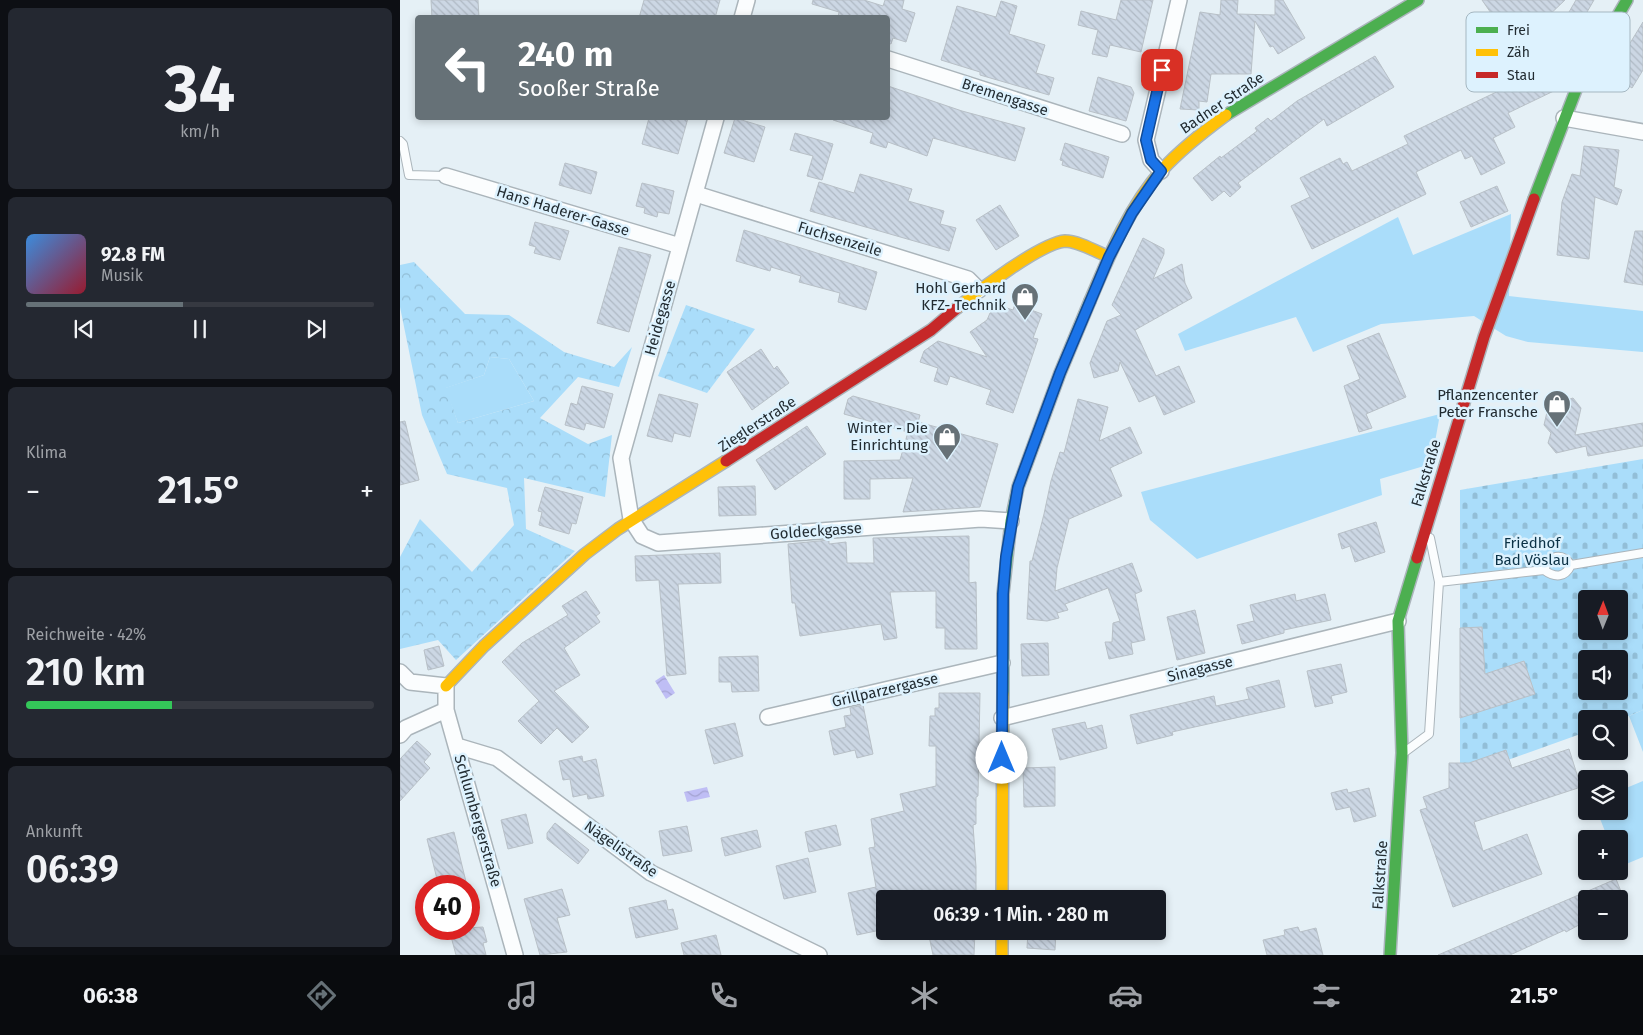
<!DOCTYPE html>
<html lang="de">
<meta charset="utf-8">
<style>
body{margin:0;font-family:"Fira Sans",sans-serif;background:#242831;color:#f1f3f6;height:100vh;display:flex;flex-direction:column;font-size:19px;white-space:nowrap}
*{box-sizing:border-box;margin:0}
p{font-size:16px;color:#9ea1a6}
.icon{flex:none;width:28px;height:28px;fill:none;stroke:currentColor;stroke-width:2;stroke-linecap:round;stroke-linejoin:round}
.map{position:relative;flex:1;overflow:hidden}
.details{display:flex;flex-direction:column;gap:8px;padding:8px;background:#0d0f14;width:400px}
.details>*{flex:none}
.guide{position:absolute;left:15px;top:15px;width:475px;height:105px;border-radius:5px;box-shadow:0 2px 8px #0003;background:#667177;color:#fff;overflow:hidden}
.needle{width:32px;rotate:1deg}
.controls{position:absolute;left:1178px;top:590px;display:grid;gap:10px}
.controls a{display:grid;place-items:center;width:50px;height:50px;border-radius:5px;background:#171b24;box-shadow:0 2px 8px #0003;font-size:25px}
.speed{position:absolute;left:15px;top:875px;display:flex;gap:10px;font-size:25px;font-weight:700;text-align:center}
.speed>*{display:grid;place-content:center;width:65px;height:65px;border-radius:50%;background:#171b24;box-shadow:0 2px 8px #0003;line-height:1}
.speed .limit{border:8px solid #d22;background:#fff;color:#111}
.pin{position:absolute;display:grid;place-items:center;width:42px;height:42px;color:#fff;margin:-21px;border-radius:10px;box-shadow:0 2px 8px #0006}
.me{position:absolute;width:55px;margin:-28px;rotate:0deg;stroke-linejoin:round;filter:drop-shadow(0 0 4px #0008)}
.turn{display:flex;align-items:center;gap:18px;height:105px;padding:0 20px;font-size:22px}
.turn .icon{width:65px;height:65px;stroke-width:2.5}
.turn b{display:block;font-size:35px;line-height:42px}
.big{font-size:38px;font-weight:600;line-height:1.1}
.details .card{flex:1;display:flex;flex-direction:column;justify-content:center;gap:8px;min-width:0;padding:0 18px;border-radius:8px;background:#242831}
.details .dial{align-items:center;gap:0}
.dial b{font-size:65px;line-height:1}
.song{display:flex;align-items:center;gap:15px}
.cover{width:60px;height:60px;border-radius:8px;background:linear-gradient(135deg,hsl(210 70% 55%),hsl(350 70% 35%))}
.played{height:5px;border-radius:2px;background:linear-gradient(90deg,#667177 45%,#363941 45%)}
.keys{display:flex;justify-content:space-around;direction:ltr}
.heat{display:flex;justify-content:space-between;align-items:center;font-size:28px;direction:ltr}
.charge{height:8px;border-radius:4px;background:linear-gradient(90deg,#34c759 42%,#363941 0)}
.trip{position:absolute;left:476px;top:890px;width:290px;height:50px;border-radius:5px;background:#171b24;box-shadow:0 2px 8px #0003;font-weight:600;line-height:50px;text-align:center}
.tab-bar{display:flex;height:80px;justify-content:space-around;align-items:center;background:#090b0e;color:#9ea1a6}
.tab-bar .icon{width:35px;height:35px}
.tab-bar .selected{color:#667177}
.tab-bar b{font-size:22px;color:#f1f3f6}
main{display:flex;flex:1;min-height:0}
.map>svg:first-child{display:block}
</style>
<main>
<section class="details">
<div class="card dial"><b>34</b><p>km/h</p></div>
<div class="card">
<div class="song"><i class="cover"></i><div><b>92.8 FM</b><p>Musik</p></div></div>
<div class="played"></div>
<div class="keys"><svg class="icon" aria-label="previous" viewBox="0 0 24 24"><path d="M18 5L8 12l10 7zM5 5v14"/></svg><svg class="icon" aria-label="pause" viewBox="0 0 24 24"><path d="M8 5v14M16 5v14"/></svg><svg class="icon" aria-label="next" viewBox="0 0 24 24"><path d="M6 5l10 7-10 7zM19 5v14"/></svg></div>
</div>
<div class="card"><p>Klima</p>
<div class="heat"><a>−</a><b class="big">21.5°</b><a>+</a></div>
</div>
<div class="card"><p>Reichweite · 42%</p><b class="big">210 km</b><div class="charge"></div></div>
<div class="card"><p>Ankunft</p><b class="big">06:39</b></div>
</section>
<div class="map">
<svg width="1243" height="955" viewBox="0 0 1243 955">
<defs>
<pattern id="forest-crowns" width="20" height="18" patternUnits="userSpaceOnUse" patternTransform="scale(1.25)"><rect width="20" height="18" fill="#aaddfa"/><path d="M2 6a3 3 0 1 1 6 0M12 15a3 3 0 1 1 6 0" fill="none" stroke="#92bed7"/></pattern>
<pattern id="cemetery-stones" width="16" height="16" patternUnits="userSpaceOnUse" patternTransform="scale(1.25)"><rect width="16" height="16" fill="#aaddfa"/><path d="M2 7V4a2 2 0 0 1 4 0v3zM10 15v-3a2 2 0 0 1 4 0v3z" fill="#92bed7"/></pattern>
<pattern id="water-waves" width="16" height="10" patternUnits="userSpaceOnUse" patternTransform="scale(1.25)"><rect width="16" height="10" fill="#bfbef5"/><path d="M0 5q4-4 8 0t8 0" fill="none" stroke="#a4a3d2"/></pattern>
<pattern id="building-back-hatch" width="6" height="6" patternUnits="userSpaceOnUse" patternTransform="scale(1.25)"><rect width="6" height="6" fill="#ccd7e4"/><path d="M-1 5l2 2M0 0l6 6M5-1l2 2" fill="none" stroke="#afb9c4"/></pattern>
</defs>
<rect width="100%" height="100%" fill="#e5f0f6"/>
<path fill="#aaddfa" d="M1111,214L1109,296L1243,311V352L1128,342L1106,336L1074,316L981,324L913,352L896,317L785,351L778,334L998,217L1013,255Z
M90,357L109,359L134,401L58,423L45,388L84,375Z
M1040,414L1031,464L980,479L982,495L797,559L750,520L741,492Z
M1243,710V752L1229,716Z
M1243,781V857L1219,867V839H1208L1197,811H1219V791Z"/>
<path fill="url(#forest-crowns)" fill-rule="evenodd" d="M14,262L65,314L109,315L164,352L214,367L232,347L219,387L178,377L140,418L188,444L212,435L205,497L124,478L126,529L175,551L56,660L38,640L0,649V557L20,519L72,572L114,525L107,488L47,474L22,415L0,307V265ZM90,357L109,359L134,401L58,423L46,388L84,375Z
M286,305L355,329L307,393L258,376Z"/>
<path fill="url(#cemetery-stones)" fill-rule="evenodd" d="M1243,459V710L1219,720L1186,719V732L1060,777V490ZM1186,599H1219V631H1186ZM1186,659H1219V691H1186Z"/>
<path fill="url(#water-waves)" d="M264,675L275,693L266,699L255,681Z
M307,787L310,797L287,802L284,792Z"/>
<path fill="url(#building-back-hatch)" stroke="#b8c0c7" d="M31,0H78L79,18H32Z
M244,0H320L315,18H239Z
M413,0H464L483,6L485,0H504L502,9L515,13L506,42L493,38L491,44L488,43V18H438L439,12L412,4Z
M721,0H753L741,52L710,45L707,57L692,54L698,30L678,25L681,11L716,20Z
M821,0H838L837,14L875,15V0H883L905,38L878,54L873,46L870,47L855,21L851,74H811L807,102L799,101V110L780,109L800,12L820,15Z
M1082,0H1165L1102,60L1089,47L1095,41L1084,26L1095,19Z
M1176,0H1194L1165,50L1151,43Z
M601,1L617,6L609,34L645,45L636,73L654,78L649,95L580,75V72L541,60L557,6L596,17Z
M1243,22V70L1232,88L1211,74Z
M975,56L994,87L927,126L924,119L838,183L841,187L830,197L824,191L812,201L793,178L820,156L821,158L857,131L855,128L868,118L871,121L897,101Z
M1149,67L1160,88L1108,113L1115,127L1093,138L1105,163L1081,175L1072,156L1065,159L1061,150L1016,172L1026,194L912,249L891,206L910,197L900,178L940,158L943,164L947,162L952,171L1008,144L1004,136Z
M698,77L731,87L734,93L726,121L689,111Z
M488,86L562,111L625,128L615,161L533,138L527,156L488,142L486,148L470,143L473,133L433,120L434,118H488Z
M249,118H288L278,154L242,144Z
M335,118L365,127L354,162L324,153Z
M395,133L433,144L422,180L407,176L413,156L390,150Z
M665,143L709,157L703,178L662,165L663,161L660,160Z
M1184,146L1219,150L1214,187L1222,190L1217,205L1195,197L1189,259L1157,255L1162,202L1172,174L1180,176Z
M165,163L197,172L191,194L159,185Z
M460,174L512,189L508,201L544,211L540,224L556,228L549,251L410,211L419,182L454,193Z
M242,183L274,191L269,214L258,212L257,217L244,213L245,208L236,206Z
M1097,186L1108,211L1071,227L1060,202Z
M600,205L619,236L596,250L576,220Z
M135,222L169,231L160,260L134,253L136,247L129,245Z
M344,230L477,272L466,310L438,302L440,293L399,282L401,276L371,267L370,271L336,261Z
M1235,231H1243V285L1224,282Z
M743,238L764,249V254L753,279L782,264L785,283L792,298L735,330L756,376L779,366L795,402L764,415L755,395L739,402L720,362L718,371L694,378L690,363L707,321L721,315L712,305Z
M219,247L251,255L229,332L197,323Z
M615,304L642,314L633,338L638,339L613,413L586,404L591,390L550,376L547,385L534,381L538,368L520,362L524,351L538,341L587,357L570,332L587,320L590,313L601,306L613,310Z
M979,333L1006,397L966,414L972,428L959,432L944,386L960,379L947,346Z
M361,349L374,369L377,366L389,383L352,410L327,372Z
M182,386L213,394L204,428L186,423L184,430L165,425L171,403L177,405Z
M259,394L298,404L290,437L274,433L272,442L247,436Z
M453,396L520,415L518,422L598,444L580,507L503,512L513,478L470,479V499H444V461L500,460L508,432L444,414L448,399Z
M1173,398L1181,408L1175,435L1243,423V446L1188,456L1186,446L1156,453L1148,443L1151,433L1144,425L1147,412L1158,410L1160,402Z
M678,399L708,407L699,441L730,427L742,453L710,468L722,496L669,519L657,568L655,591L732,563L742,591L735,594L745,640L731,643L733,654L709,659L705,642H712L713,623L720,621L708,588L665,604L668,610L657,613L659,618L647,621L627,619L630,561H632L644,514L651,481L660,452L664,453Z
M5,421L19,480L0,485V422Z
M407,426L426,454L375,490L356,460Z
M355,486L356,515L319,516L318,487Z
M145,487L183,497L176,524L172,523L169,534L139,525L142,512L138,511Z
M976,522L985,552L955,562L950,546L942,549L938,534Z
M569,536V583L576,582L577,649H545V628H536V591L490,592L497,638L484,640L481,624L400,636L395,603H392L388,544L429,540V544L446,542L447,563H474L473,538Z
M320,553L321,583L278,584L286,674L267,676L259,580L236,581L235,556Z
M186,591L200,613L196,616L200,622L164,648L180,675L154,691L189,727L172,743L157,728L141,744L118,721L139,701L102,662L122,643L168,615L162,606Z
M895,594L896,601L925,594L931,620L884,630V633L842,644L837,625L854,621L850,605Z
M795,610L805,653L777,660L767,617Z
M1082,627L1085,674L1124,661L1135,694L1060,718V628Z
M648,643L649,675L622,676L621,644Z
M39,646L44,666L28,670L24,650Z
M358,656L359,691L332,692L331,682H319V657Z
M941,664L947,692L931,696L933,703L915,707L907,671Z
M879,680L885,707L772,732L773,735L737,744L730,715L814,696L816,706L849,699L846,688Z
M539,693H580L578,796L576,797V824L573,825L576,867V899H485V929L457,935L448,893L476,887L469,848L475,847L471,819L504,811L500,794L536,786V746H529L530,716H535V708H539Z
M463,705L473,754L457,758L455,750L434,755L429,731L446,727L444,716L451,715L450,708Z
M685,722L687,729L702,725L707,748L660,760L652,729Z
M335,723L343,756L314,764L305,730Z
M17,741L31,754L24,762L30,768L0,801V759Z
M1169,749L1181,787L1074,822L1083,851L1127,834L1142,874L1053,907L1020,810L1027,808L1023,797L1049,788V763H1069L1106,750L1112,768Z
M182,756L183,762L196,759L204,796L188,799L187,794L173,797L170,779L163,780L159,761Z
M655,767V806L624,807L623,768Z
M969,788L976,816L954,822L950,807L936,810L931,793L947,789L948,793Z
M126,814L133,843L108,849L101,820Z
M155,823L189,850L178,864L147,839V833Z
M436,825L441,845L409,852L405,832Z
M287,826L292,851L263,856L259,831Z
M357,830L361,847L325,856L321,838Z
M54,832L59,853L67,886H51L48,876L37,879L27,839Z
M408,858L416,892L384,899L376,866Z
M1216,879L1224,899H1186V921L1166,932L1165,930L1110,955H1038Z
M162,889L170,915L157,918L167,952L140,955L124,899Z
M266,900L268,910L273,909L278,929L236,938L229,908Z
M83,927L87,942L83,943L86,955H56L49,929Z
M898,927L900,932L916,928L923,955H867L863,940L885,935L884,930Z
M528,931H575L574,955H533Z
M628,931H656L655,950L627,948Z
M316,935L321,955H284L281,943Z"/>
<g fill="none" stroke-linecap="round" stroke-linejoin="round">
<defs>
<path id="lane" d="M0,141L3,144L9,175L46,176
M1171,565L1243,553
M1144,570C1149,555 1162,552 1171,565
M1039,582L1144,570C1155,578 1165,578 1171,565
M1006,751L1029,734L1039,582L1030,538"/>
<path id="street" d="M342,18L347,0
M488,59L722,134
M316,118L221,458L231,519L242,536L258,543L581,519L611,521
M1164,118L1243,132
M761,171L751,160L746,140L779,0
M46,176L280,246
M296,194L568,279L579,290
M0,672L10,682L46,686V710L115,955
M368,717L602,663
M602,718L998,621
M0,735L6,728L46,710
M57,746L97,758L251,873L419,955"/>
<path id="fast" d="M826,115L1018,0
M1134,199L1179,82L1227,0
M603,694V594L611,521L618,487L660,373L690,301
M990,955L1002,753L998,621L1017,558"/>
<path id="slow" d="M690,301C709,256 729,207 762,170C781,149 803,132 826,115
M557,308C578,291 641,243 665,241C678,241 697,252 709,257
M46,686L84,646L185,554L218,529L326,461
M602,899L603,694
M602,931V955"/>
<path id="jam" d="M326,461L531,330L557,308
M1017,558L1084,337L1134,199"/>
</defs>
<use href="#lane" stroke="#abb5bb" stroke-width="10"/>
<use href="#street" stroke="#abb5bb" stroke-width="18"/>
<use href="#fast" stroke="#abb5bb" stroke-width="14"/>
<use href="#slow" stroke="#abb5bb" stroke-width="14"/>
<use href="#jam" stroke="#abb5bb" stroke-width="14"/>
<use href="#lane" stroke="#fbfdfe" stroke-width="8"/>
<use href="#street" stroke="#fbfdfe" stroke-width="15"/>
<use href="#fast" stroke="#4caf50" stroke-width="11"/>
<use href="#slow" stroke="#ffc107" stroke-width="11"/>
<use href="#jam" stroke="#c62828" stroke-width="11"/>
</g>
<g fill="none" stroke-linecap="round" stroke-linejoin="round">
<defs>
<path id="route" d="M602,758L603,594L606,557L618,487L660,373L709,257L732,213L761,171L751,160L746,140L762,70"/>
</defs>
<use href="#route" stroke="#114b97" stroke-width="12"/>
<use href="#route" stroke="#1a73e8" stroke-width="9"/>
</g>
<defs>
<symbol id="shop-pin" viewBox="-11 -11 22 30"><path d="M0 17L-7.5 6A9.5 9.5 0 1 1 7.5 6Z" fill="#667177" stroke="#ddf2fe"/><path d="M-5-2.5h2.3a2.7 3.5 0 0 1 5.4 0H5L5.5 6h-11ZM-1.5-2.5h3a1.5 2.3 0 0 0-3 0Z" fill="#fff"/></symbol>
</defs>
<g fill-rule="evenodd">
<use href="#shop-pin" x="609" y="281" width="32" height="43"/>
<use href="#shop-pin" x="1141" y="388" width="32" height="43"/>
<use href="#shop-pin" x="531" y="421" width="32" height="43"/>
</g>
<g text-anchor="middle" stroke-width="5" stroke-linejoin="round" paint-order="stroke">
<g font-size="15" fill="#222c32" stroke="#ddf2fe">
<text transform="translate(605 97) rotate(18)" y="5">Bremengasse</text>
<text transform="translate(822 103) rotate(-34)" y="5">Badner Straße</text>
<text transform="translate(163 211) rotate(17)" y="5">Hans Haderer-Gasse</text>
<text transform="translate(440 239) rotate(17)" y="5">Fuchsenzeile</text>
<text transform="translate(260 318) rotate(-74)" y="5">Heidegasse</text>
<text transform="translate(357 424) rotate(-33)" y="5">Zieglerstraße</text>
<text transform="translate(1026 473) rotate(-73)" y="5">Falkstraße</text>
<text transform="translate(416 531) rotate(-4)" y="5">Goldeckgasse</text>
<text transform="translate(800 669) rotate(-14)" y="5">Sinagasse</text>
<text transform="translate(485 690) rotate(-13)" y="5">Grillparzergasse</text>
<text transform="translate(78 821) rotate(74)" y="5">Schlumbergerstraße</text>
<text transform="translate(221 849) rotate(35)" y="5">Nägelistraße</text>
<text transform="translate(980 875) rotate(-86)" y="5">Falkstraße</text>
</g>
<g font-size="15" fill="#222c32" stroke="#ddf2fe" text-anchor="end">
<text x="606" y="293">Hohl Gerhard<tspan x="606" dy="17">KFZ- Technik</tspan></text>
<text x="1138" y="400">Pflanzencenter<tspan x="1138" dy="17">Peter Fransche</tspan></text>
<text x="528" y="433">Winter - Die<tspan x="528" dy="17">Einrichtung</tspan></text>
</g>
<g font-size="15" fill="#0c3246" stroke="#ddf2fe">
<text x="1132" y="548">Friedhof<tspan x="1132" dy="17">Bad Vöslau</tspan></text>
</g>
</g>
<rect x="1066" y="12" width="164" height="80" rx="8" fill="#ddf2fe" stroke="#a5b7c1" stroke-width="1"/>
<rect x="1076" y="27" width="22" height="6" fill="#4caf50"/>
<rect x="1076" y="49" width="22" height="7" fill="#ffc107"/>
<rect x="1076" y="72" width="22" height="6" fill="#c62828"/>
<g font-size="14" fill="#222c32">
<text x="1107" y="35">Frei</text>
<text x="1107" y="57">Zäh</text>
<text x="1107" y="80">Stau</text>
</g>
</svg>
<div class="controls">
<a><svg class="needle" viewBox="-14 -14 28 28"><path d="M0-13l5 13h-10z" fill="#e53935"/><path d="M0 13l5-13h-10z" fill="#9ea1a6"/></svg></a>
<a><svg class="icon" aria-label="sound" viewBox="0 0 24 24"><path d="M4 9h4l5-4v14l-5-4H4zM17 9q2 3 0 6"/></svg></a>
<a><svg class="icon" aria-label="search" viewBox="0 0 24 24"><circle cx="10" cy="10" r="6"/><path d="M15 15l6 6"/></svg></a>
<a><svg class="icon" aria-label="layers" viewBox="0 0 24 24"><path d="M12 4l9 5-9 5-9-5zM3 14l9 5 9-5"/></svg></a>
<a>+</a>
<a>−</a>
</div>
<div class="speed"><div class="limit">40</div></div>
<div class="pin" style="left:762px;top:70px;background:#d93025"><svg class="icon" aria-label="arrive" viewBox="0 0 24 24"><path d="M6 21V4h12l-3 4 3 4H6"/></svg></div>
<svg class="me" style="left:602px;top:758px" viewBox="-20 -20 40 40"><circle r="19" fill="#fff"/><path d="M0-13L10 11 0 6-10 11z" fill="#1a73e8"/></svg>
<div class="trip">06:39 · 1 Min. · 280 m</div>
<div class="guide">
<div class="turn"><svg class="icon" aria-label="left" viewBox="0 0 24 24"><path d="M17 20v-9H6M10 6l-5 5 5 5"/></svg><div><b>240 m</b>Sooßer Straße</div></div>
</div>
</div>
</main>
<nav class="tab-bar">
<b>06:38</b>
<svg class="icon selected" aria-label="directions" viewBox="0 0 24 24"><path d="M12 3l9 9-9 9-9-9zM9 14v-3h6M13 9l2 2-2 2"/></svg>
<svg class="icon" aria-label="music" viewBox="0 0 24 24"><path d="M9 18V5l10-2v13"/><circle cx="6" cy="18" r="3"/><circle cx="16" cy="16" r="3"/></svg>
<svg class="icon" aria-label="phone" viewBox="0 0 24 24"><path d="M5 4h4l2 5-3 2q2 4 5 5l2-3 5 2v4C11 20 4 13 5 4z"/></svg>
<svg class="icon" aria-label="climate" viewBox="0 0 24 24"><path d="M12 3v18M4 7l16 10M4 17L20 7"/></svg>
<svg class="icon" aria-label="car" viewBox="0 0 24 24"><path d="M5 17H2v-5l4-1 3-4h7l3 4 3 1v5h-3M9 17h6M6 11h13"/><circle cx="7" cy="17" r="2"/><circle cx="17" cy="17" r="2"/></svg>
<svg class="icon" aria-label="filters" viewBox="0 0 24 24"><path d="M4 7h16M4 17h16"/><circle cx="9" cy="7" r="2"/><circle cx="15" cy="17" r="2"/></svg>
<b>21.5°</b>
</nav>
